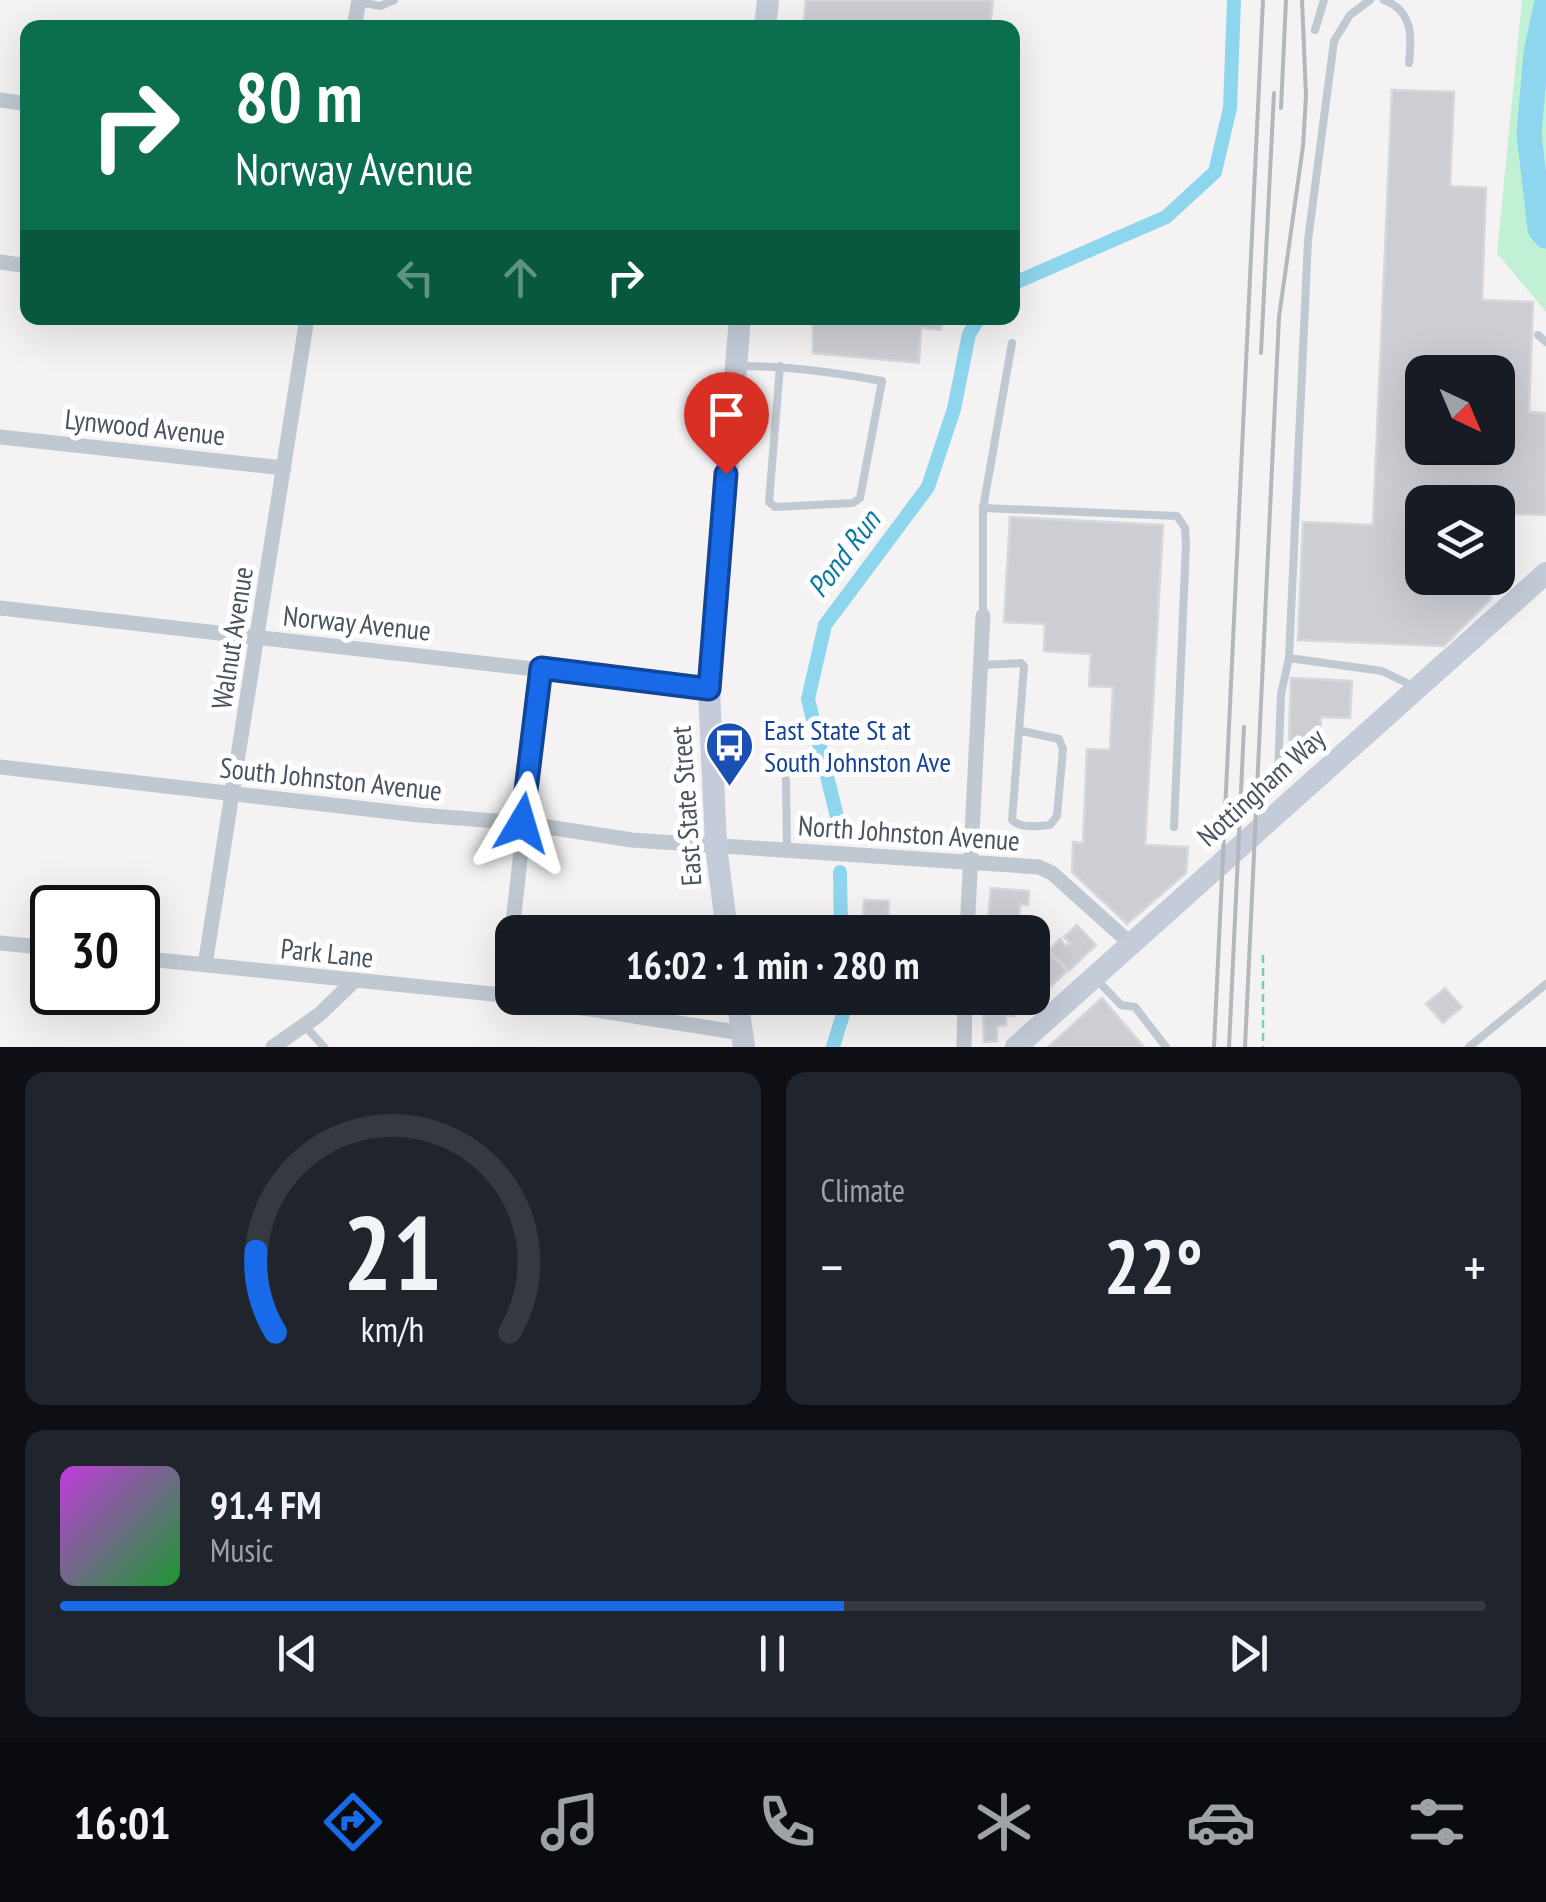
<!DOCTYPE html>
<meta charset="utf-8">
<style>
body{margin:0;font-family:"PT Sans Narrow",sans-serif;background:#20242c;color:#f1f3f6;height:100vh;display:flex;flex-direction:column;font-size:38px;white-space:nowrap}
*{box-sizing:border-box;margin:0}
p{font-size:32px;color:#9ea1a6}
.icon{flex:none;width:55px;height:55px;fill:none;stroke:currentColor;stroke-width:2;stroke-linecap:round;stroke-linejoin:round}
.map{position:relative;height:1047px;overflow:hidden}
.sheet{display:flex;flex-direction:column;gap:25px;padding:25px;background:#0d0f14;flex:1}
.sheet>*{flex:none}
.banner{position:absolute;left:20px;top:20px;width:1000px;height:305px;border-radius:20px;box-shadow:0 10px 40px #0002;background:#0b6e4f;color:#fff;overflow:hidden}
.needle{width:65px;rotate:136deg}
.fabs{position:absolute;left:1405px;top:355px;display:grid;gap:20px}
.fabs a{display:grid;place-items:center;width:110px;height:110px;border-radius:20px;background:#171b24;box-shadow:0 10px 40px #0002;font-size:50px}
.speed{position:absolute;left:30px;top:885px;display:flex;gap:20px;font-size:50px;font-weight:700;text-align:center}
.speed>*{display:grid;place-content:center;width:130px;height:130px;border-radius:50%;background:#171b24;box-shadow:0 10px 40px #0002;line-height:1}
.speed .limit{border:5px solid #111;border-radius:15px;background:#fff;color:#111}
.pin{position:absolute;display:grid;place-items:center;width:85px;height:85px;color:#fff;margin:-102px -42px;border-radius:50% 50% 50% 0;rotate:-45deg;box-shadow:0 0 10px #0007}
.pin .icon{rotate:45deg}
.me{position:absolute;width:110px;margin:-55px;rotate:7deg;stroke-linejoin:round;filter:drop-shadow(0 0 8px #0008)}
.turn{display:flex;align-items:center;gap:35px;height:210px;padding:0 50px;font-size:45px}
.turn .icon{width:130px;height:130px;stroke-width:2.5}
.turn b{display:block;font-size:70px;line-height:85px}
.lanes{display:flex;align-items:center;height:95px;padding:0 50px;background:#0003;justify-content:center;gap:50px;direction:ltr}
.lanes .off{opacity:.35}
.big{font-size:75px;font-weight:800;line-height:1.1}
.sheet .card{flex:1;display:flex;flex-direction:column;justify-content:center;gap:15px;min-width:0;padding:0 35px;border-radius:20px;background:#20242c}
.sheet .dial{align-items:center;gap:0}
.dial svg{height:260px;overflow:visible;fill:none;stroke:#363941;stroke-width:7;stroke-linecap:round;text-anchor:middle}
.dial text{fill:#f1f3f6;stroke:none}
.song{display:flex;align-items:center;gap:30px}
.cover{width:120px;height:120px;border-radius:15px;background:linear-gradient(135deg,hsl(290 70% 55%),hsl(130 70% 35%))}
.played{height:10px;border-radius:5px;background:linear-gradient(90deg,#186ae8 55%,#363941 55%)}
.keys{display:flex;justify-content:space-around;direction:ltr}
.heat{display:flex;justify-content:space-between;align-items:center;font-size:55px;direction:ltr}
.sheet .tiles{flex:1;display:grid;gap:25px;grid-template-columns:1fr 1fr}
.card:last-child{grid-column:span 2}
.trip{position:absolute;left:495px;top:915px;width:555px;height:100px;border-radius:20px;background:#171b24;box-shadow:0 10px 40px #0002;font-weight:800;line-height:100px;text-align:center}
.dock{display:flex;height:160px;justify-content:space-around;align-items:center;background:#090b0e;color:#9ea1a6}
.dock .icon{width:70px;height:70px}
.dock .active{color:#186ae8}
.dock b{font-size:45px;color:#f1f3f6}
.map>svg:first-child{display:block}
</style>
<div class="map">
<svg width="1546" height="1047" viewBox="0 0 1546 1047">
<rect width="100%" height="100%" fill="#f4f2f2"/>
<path fill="#c1f1d5" d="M1522,0H1546V312L1497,253Z"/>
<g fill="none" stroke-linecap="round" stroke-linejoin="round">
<path stroke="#8ed6ee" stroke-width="14" d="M1012,284L1166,217L1215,172L1230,108L1234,0
M841,833L808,699L825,625L928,487L954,409L969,334L979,318
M840,872L841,932
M833,1047L843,1014V998"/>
<path stroke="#8ed6ee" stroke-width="25" d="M1546,6L1536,53L1529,134L1540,229L1546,236"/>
</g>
<path fill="#ccced4" stroke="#d6d8dd" stroke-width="2.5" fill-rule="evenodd" d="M806,0H993L990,28L947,24V28H803Z
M1392,90L1454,92L1450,186L1486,188L1482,300L1533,302L1529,412L1546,413V515L1498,513V502H1422V578H1491V599L1444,646L1298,640L1303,522L1373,525ZM1422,372H1498V448H1422Z
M813,318H943L941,330L921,328L919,363L813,353Z
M1010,517L1163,525L1145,845L1188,847L1186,873L1127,924L1072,872L1073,842L1083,843L1087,749L1110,750L1113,687L1089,686L1091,654L1044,651L1045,624L1004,622Z
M1291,678L1352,681L1350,718L1321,717L1320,742L1289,740Z
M991,888L1029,891L1028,905L1020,904L1019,917L1009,916V921L988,919Z
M864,900L889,901L888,922L863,921Z
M1077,925L1096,945L1069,971L1049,950L1060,939L1066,946L1070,943L1064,937Z
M1046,949L1067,971L1045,992L1032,979V960Z
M1445,988L1462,1007L1443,1023L1426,1004Z
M983,998H998V1006H1014V1016H1006V1025L997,1026V1041L984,1042Z
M1102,998L1144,1047H1048Z"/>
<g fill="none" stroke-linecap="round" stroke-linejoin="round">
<path stroke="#79cfa8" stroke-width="2.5" stroke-dasharray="8 5" stroke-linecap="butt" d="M1263,955V1047"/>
<path stroke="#c0c8d1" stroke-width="8" d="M1384,0C1413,11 1412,37 1409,63
M359,2L380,6L394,0
M1315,30L1324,0
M1538,335L1546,342
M740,366C789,366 834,372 882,381L860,498L853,503L775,507L769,502L780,366
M983,508L1177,516L1185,528L1186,544L1174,827
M983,616V508L1012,343
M1289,658L1308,240L1334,41L1350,15L1370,0
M982,665L1021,663L1024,666L1012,820C1021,829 1038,826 1050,825L1057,816L1063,749L1059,739L1022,731
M1278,775L1281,694L1289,658L1382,671L1413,686
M786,780L787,850
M1096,979L1121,1005L1135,1007L1166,1047
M305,1026L324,1047
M1469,1047L1546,984"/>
<path stroke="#c0c8d1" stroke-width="15" d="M354,28L359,0
M0,100L28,104
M0,262L28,266
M0,437L284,468
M0,608L709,689
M0,767L419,815L522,823L632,840L1039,867L1052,873L1131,944
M967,932L983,616
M0,943L52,948
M138,958L512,996
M205,965L307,318
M505,996L541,669
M519,998L742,1033
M273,1047L320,1014L355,980
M964,1047L965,998"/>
<path stroke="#c3ccd8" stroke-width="22" d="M765,28L768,0
M727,932L716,846L709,689L740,318
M737,998L744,1047
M1016,1047L1546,573"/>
<path stroke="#b4b7bc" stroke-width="4" d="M1281,108L1286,0
M1261,353L1274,93
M1214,1047L1263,0
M1229,1047L1244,727
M1245,1047L1279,317L1303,146L1306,96L1302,0"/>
</g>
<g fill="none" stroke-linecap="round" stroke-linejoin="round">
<defs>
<path id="route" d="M522,823L541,668L709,689L726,474"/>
</defs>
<use href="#route" stroke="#104597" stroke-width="25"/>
<use href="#route" stroke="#186ae8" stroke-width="18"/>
</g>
<defs>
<symbol id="bus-pin" viewBox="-11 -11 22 30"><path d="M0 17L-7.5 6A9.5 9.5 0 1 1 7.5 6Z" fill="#1a4fb4" stroke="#fff"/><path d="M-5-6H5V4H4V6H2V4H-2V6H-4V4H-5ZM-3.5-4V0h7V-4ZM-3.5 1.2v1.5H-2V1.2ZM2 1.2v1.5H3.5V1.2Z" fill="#fff"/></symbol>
</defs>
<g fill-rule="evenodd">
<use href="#bus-pin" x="702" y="718" width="55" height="75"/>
</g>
<g text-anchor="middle" stroke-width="10" stroke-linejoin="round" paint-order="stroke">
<g font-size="28" fill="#495460" stroke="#fff">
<text transform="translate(145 427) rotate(6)" y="10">Lynwood Avenue</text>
<text transform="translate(357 623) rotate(6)" y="10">Norway Avenue</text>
<text transform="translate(232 638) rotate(-81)" y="10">Walnut Avenue</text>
<text transform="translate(331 779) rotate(6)" y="10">South Johnston Avenue</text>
<text transform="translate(1261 787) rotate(-42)" y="10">Nottingham Way</text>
<text transform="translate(686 806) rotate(-94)" y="10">East State Street</text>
<text transform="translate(909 833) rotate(4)" y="10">North Johnston Avenue</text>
<text transform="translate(327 953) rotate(6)" y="10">Park Lane</text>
</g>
<g font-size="28" fill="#164399" stroke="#fff" text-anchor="start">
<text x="764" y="740">East State St at<tspan x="764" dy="32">South Johnston Ave</tspan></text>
</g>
<g font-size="30" font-style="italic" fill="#0c7ba1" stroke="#fff">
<text transform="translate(844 554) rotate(-53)" y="10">Pond Run</text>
</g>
</g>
</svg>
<div class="fabs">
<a><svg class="needle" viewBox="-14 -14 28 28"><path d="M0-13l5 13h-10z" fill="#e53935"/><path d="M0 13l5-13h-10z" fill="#9ea1a6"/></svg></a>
<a><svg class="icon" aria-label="layers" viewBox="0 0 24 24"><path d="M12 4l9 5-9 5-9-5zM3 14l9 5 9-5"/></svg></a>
</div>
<div class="speed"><div class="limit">30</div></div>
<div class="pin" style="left:726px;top:474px;background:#d93025"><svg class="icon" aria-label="arrive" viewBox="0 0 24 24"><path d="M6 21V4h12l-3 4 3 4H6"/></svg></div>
<svg class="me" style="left:522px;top:823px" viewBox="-20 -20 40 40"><path d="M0-17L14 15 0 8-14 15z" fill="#186ae8" stroke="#fff" stroke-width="4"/></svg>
<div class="trip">16:02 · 1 min · 280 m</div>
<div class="banner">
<div class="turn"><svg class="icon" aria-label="right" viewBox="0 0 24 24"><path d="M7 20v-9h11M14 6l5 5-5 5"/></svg><div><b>80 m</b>Norway Avenue</div></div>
<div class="lanes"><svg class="icon off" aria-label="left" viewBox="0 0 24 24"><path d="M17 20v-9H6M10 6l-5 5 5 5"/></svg><svg class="icon off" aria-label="ahead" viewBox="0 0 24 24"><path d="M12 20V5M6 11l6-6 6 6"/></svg><svg class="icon" aria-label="right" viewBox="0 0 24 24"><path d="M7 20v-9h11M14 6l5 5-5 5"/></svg></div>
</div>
</div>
<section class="sheet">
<div class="tiles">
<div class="card dial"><svg viewBox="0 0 100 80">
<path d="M14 69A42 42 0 1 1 86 69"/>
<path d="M14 69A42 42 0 0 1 8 44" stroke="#186ae8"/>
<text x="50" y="56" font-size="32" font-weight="700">21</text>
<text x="50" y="72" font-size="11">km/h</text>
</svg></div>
<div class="card"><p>Climate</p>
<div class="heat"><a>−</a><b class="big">22°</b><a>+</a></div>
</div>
<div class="card">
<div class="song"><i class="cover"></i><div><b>91.4 FM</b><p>Music</p></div></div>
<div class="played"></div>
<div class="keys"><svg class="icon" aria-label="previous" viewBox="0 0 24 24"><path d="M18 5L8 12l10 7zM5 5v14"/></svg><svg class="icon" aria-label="pause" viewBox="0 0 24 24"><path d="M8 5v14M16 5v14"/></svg><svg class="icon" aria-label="next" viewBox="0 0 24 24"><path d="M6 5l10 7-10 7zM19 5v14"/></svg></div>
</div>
</div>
</section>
<nav class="dock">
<b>16:01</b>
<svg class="icon active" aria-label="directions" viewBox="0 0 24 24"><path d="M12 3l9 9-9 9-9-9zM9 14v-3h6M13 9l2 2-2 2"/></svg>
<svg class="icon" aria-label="music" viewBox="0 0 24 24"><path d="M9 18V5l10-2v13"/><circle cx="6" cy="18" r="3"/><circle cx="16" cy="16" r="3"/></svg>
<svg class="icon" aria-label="phone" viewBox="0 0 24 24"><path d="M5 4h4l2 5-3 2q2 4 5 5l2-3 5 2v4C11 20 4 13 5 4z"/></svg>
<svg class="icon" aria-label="climate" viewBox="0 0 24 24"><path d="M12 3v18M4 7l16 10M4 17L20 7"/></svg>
<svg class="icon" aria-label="car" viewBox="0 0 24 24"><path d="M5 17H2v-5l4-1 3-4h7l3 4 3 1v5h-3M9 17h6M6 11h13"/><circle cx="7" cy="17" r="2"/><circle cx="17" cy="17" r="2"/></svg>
<svg class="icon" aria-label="filters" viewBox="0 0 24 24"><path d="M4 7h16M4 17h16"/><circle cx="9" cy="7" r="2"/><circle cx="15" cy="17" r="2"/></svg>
</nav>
